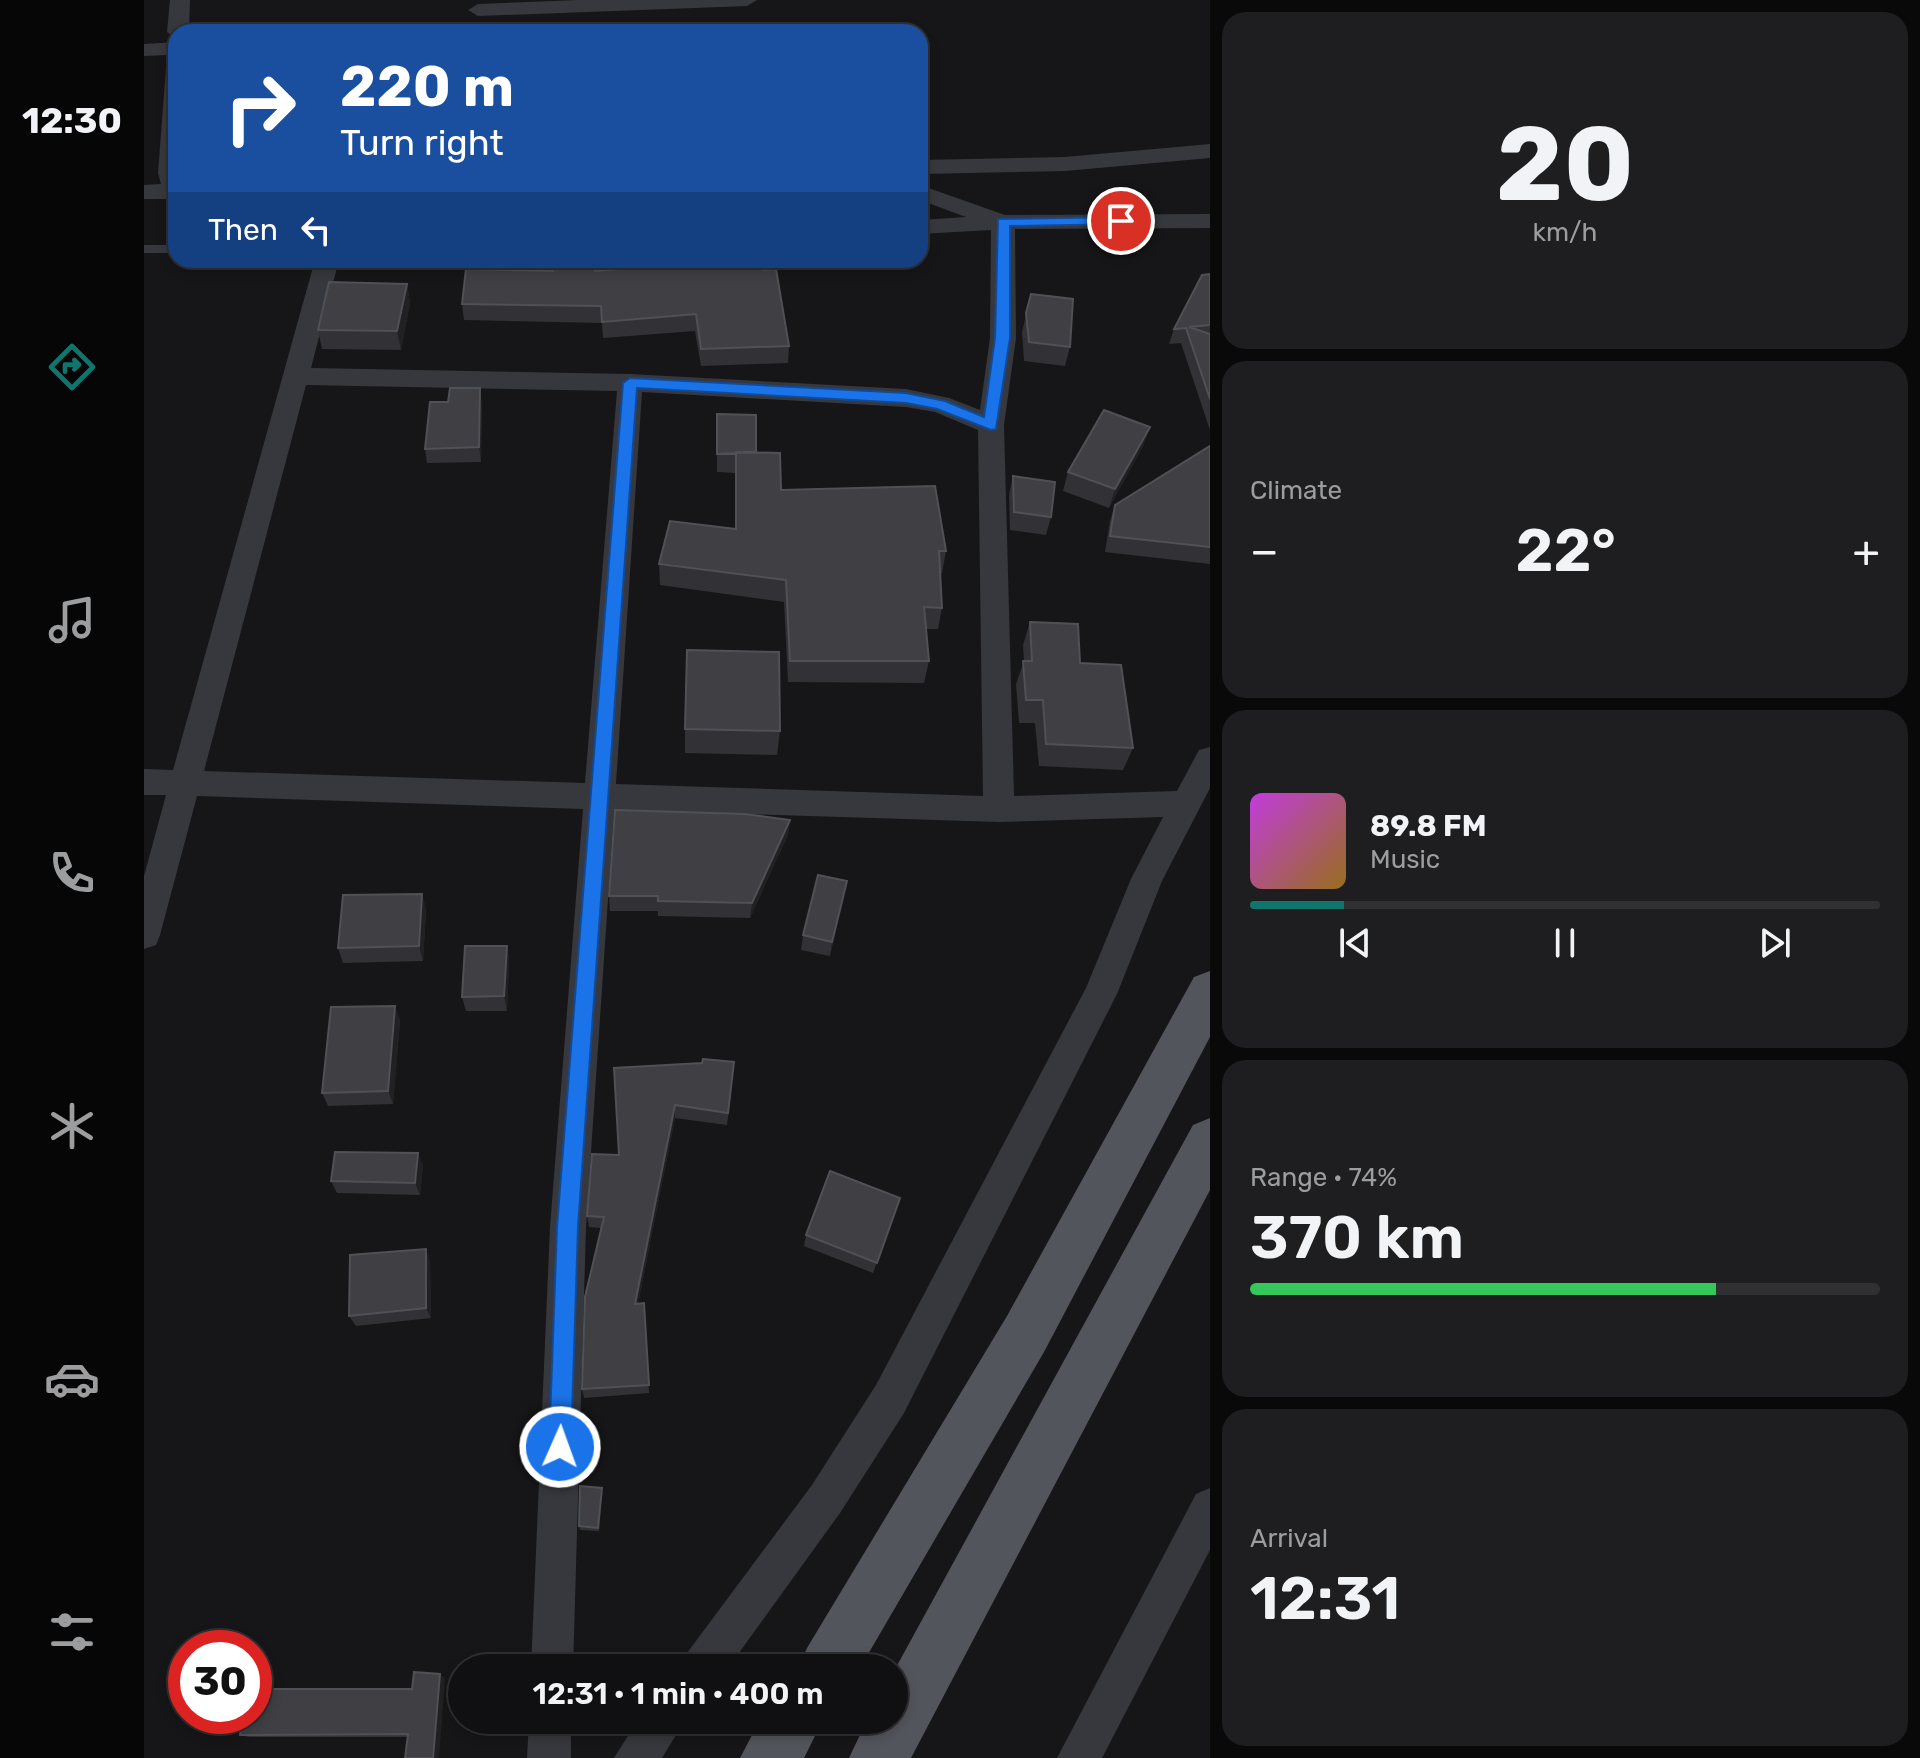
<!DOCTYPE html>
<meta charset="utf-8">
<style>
body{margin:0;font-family:Rubik,sans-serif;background:#1e1e20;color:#f1f3f6;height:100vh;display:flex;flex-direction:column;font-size:30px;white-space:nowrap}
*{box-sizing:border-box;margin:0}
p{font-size:26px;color:#9c9d9f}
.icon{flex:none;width:44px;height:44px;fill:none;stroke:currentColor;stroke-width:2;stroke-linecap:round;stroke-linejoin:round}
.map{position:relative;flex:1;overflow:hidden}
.sheet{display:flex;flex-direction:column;gap:12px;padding:12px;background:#09090a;width:710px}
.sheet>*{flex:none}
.banner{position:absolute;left:24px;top:24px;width:760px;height:244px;border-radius:24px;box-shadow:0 4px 12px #0003,0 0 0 2px #303032;background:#1a4fa0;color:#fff;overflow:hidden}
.speed{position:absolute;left:24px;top:1630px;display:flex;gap:16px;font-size:40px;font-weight:700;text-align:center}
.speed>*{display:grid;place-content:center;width:104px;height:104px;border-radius:50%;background:#101012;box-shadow:0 4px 12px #0003,0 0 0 2px #303032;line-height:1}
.speed .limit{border:12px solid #d22;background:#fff;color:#111}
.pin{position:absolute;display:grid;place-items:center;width:68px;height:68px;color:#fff;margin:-34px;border:4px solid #fff;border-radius:50%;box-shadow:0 2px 8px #0007}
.me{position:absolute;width:88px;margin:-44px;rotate:2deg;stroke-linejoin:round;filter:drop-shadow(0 0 6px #0008)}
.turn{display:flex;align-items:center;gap:28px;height:168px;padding:0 40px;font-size:36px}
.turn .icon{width:104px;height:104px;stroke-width:2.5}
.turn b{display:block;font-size:56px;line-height:68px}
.then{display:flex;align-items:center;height:76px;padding:0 40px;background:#0003;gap:16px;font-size:30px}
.big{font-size:60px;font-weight:600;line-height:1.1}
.sheet .card{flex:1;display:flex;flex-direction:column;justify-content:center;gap:12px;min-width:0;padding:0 28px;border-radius:24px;background:#1e1e20}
.sheet .dial{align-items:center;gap:0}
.dial b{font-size:104px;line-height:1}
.song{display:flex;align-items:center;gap:24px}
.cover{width:96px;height:96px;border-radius:12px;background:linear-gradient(135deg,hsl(290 70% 55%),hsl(40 70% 35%))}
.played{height:8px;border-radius:4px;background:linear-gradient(90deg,#0f766e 15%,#303032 15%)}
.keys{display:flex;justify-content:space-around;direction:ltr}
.heat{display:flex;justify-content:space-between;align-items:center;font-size:44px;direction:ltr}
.charge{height:12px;border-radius:6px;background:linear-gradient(90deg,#34c759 74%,#303032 0)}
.trip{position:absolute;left:304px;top:1654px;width:460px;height:80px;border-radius:40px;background:#101012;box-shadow:0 4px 12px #0003,0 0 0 2px #303032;font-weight:600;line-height:80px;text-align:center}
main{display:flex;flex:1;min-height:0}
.menu{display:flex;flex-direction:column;width:144px;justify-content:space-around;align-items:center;background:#060607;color:#9c9d9f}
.menu .icon{width:56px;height:56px}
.menu .on{color:#0f766e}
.menu b{font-size:36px;color:#f1f3f6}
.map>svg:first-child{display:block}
</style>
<main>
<nav class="menu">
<b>12:30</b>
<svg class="icon on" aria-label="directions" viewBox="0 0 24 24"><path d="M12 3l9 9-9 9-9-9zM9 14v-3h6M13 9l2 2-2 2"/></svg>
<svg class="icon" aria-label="music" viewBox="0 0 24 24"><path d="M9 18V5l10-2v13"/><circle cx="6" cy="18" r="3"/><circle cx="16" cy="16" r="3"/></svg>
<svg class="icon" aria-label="phone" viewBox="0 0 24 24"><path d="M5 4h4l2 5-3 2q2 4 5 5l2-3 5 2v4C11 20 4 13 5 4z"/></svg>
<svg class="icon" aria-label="climate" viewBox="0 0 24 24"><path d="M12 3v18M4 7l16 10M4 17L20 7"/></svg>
<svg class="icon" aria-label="car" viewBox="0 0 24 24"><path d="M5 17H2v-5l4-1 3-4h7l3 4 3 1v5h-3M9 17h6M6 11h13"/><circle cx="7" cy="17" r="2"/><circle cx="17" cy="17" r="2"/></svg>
<svg class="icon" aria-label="filters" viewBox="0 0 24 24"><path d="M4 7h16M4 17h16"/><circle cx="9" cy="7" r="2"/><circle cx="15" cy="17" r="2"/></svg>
</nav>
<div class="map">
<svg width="1066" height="1758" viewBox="0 0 1066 1758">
<rect width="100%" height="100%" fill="#161618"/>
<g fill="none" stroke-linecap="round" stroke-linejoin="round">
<path fill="#37383d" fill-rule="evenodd" d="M0,245H32V253H0Z"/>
<path fill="#37383d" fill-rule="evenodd" d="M26,0H46L45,32H32V38L23,32Z
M435,0H613L603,6L334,16L324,10L334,4Z
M32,42V199H0V185L17,184L14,173L23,55L0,56V44Z
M1066,144V158L921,171L776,174V160L921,157Z
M776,185L861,215L1066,214V228L871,229L872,338L860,425L870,796L1033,791L1055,750L1066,747V788L1018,881L973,994L760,1413L696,1513L584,1668H537L543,1653L668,1485L732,1385L942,988L987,879L1019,817L855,822L470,810L442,1227L429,1668H387L406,1227L439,809L53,796L16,935L12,945L0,949V876L22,795H0V769L29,770L171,260H195L167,368L486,374L762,389L805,398L836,410L846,338L847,230L776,234V220L822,217L776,200ZM162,385L473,391L441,783L60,771ZM498,392L762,407L791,412L834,430L839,796L472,784Z
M1066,1488V1550L958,1758H913L1052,1494Z
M385,1720H427V1758H383Z
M494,1720H541L518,1758H470Z"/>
<path fill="#53555c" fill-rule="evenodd" d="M1066,971V1037L900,1352L716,1668H654L663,1648L863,1316L1050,977Z
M1066,1118V1190L767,1758H705L723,1720H750V1671L1049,1125Z
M616,1720H679L660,1758H596Z"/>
</g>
<path fill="#323236" d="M567,260H617L619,270L645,346L644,363L557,366L551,331L459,338L458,323L320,320L318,304L409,271H451L567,262Z
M1066,274V430L1037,343L1025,344L1030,329Z
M263,284L266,303L257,350L178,349L174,330Z
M887,294L926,347L921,366L880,361L878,332Z
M338,402L337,462L283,463L281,449Z
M573,414L612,452L637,490L802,551L798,573H796L798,608L794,629H782L785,661L780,683L644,682L640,602L516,585L515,564L591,529V473L573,472Z
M1006,427L999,446L965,508L919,491L924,472Z
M1066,446V564L961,552L966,521L971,505Z
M869,476L907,517L902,535L866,530L865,494Z
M886,622L936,663L989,748L979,770L895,766L891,723H875L872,684L880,661L879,645Z
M541,729L636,731L633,755L541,753Z
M646,820L644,835L606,918L514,916V911H466L465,896Z
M703,881L686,956L657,950L659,935Z
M278,894L282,910L279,961L199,963L194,948Z
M363,946L365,960L363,1011H322L318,997Z
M251,1006L256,1021L249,1104L184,1106L178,1093Z
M558,1063L589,1075L583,1125L531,1118L494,1304L500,1303L505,1393L440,1398L438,1389L457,1228L445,1227L443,1216L475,1155Z
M279,1165L276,1195L193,1193L187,1181Z
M756,1198L729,1273L660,1246L662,1235Z
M286,1260L287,1318L212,1326L205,1316Z
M458,1492L455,1531L436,1530L435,1526Z
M301,1678L263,1737H105L96,1735L268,1689Z"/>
<path fill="#212124" d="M263,284L266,303L257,350L253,331Z
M336,388L338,402L337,462L335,447Z
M1006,427L999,446L965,508L971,489Z
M646,820L644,835L606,918L608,903Z
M703,881L700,896L686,956L688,942Z
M278,894L282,910L279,961L275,946Z
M363,946L365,960L363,1011L360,996Z
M251,1006L256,1021L249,1104L244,1091Z
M531,1105V1118L492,1314L491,1304Z
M274,1153L279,1165L276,1195L271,1183Z
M282,1249L286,1260L287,1318L282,1308Z
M458,1488V1492L455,1531L454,1528Z
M296,1674L301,1678L295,1758H289Z"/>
<path fill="#3f3f44" stroke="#4f5156" stroke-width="2" d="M408,260H450L451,271L569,262V260H617L619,270L632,269L645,346L557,349L552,314L458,322L457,306L318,304L322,269L409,271Z
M1066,274V325L1045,327L1066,334V399L1042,328L1030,329L1058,275Z
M185,282L263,284L253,331L174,330Z
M887,294L929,299L926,347L885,342L882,313Z
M306,388H336L335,447L281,449L286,402H304Z
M960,410L1006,427L971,489L924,472Z
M573,414L612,415V452L573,454Z
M1066,446V547L966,536L971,505Z
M592,452L636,453L637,490L791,486L802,551H795L798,608L780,607L785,661H646L642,580L515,564L526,521L592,529Z
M869,476L911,482L907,517L870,512Z
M886,622L934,624L936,663L977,665L989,748L902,744L899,700H882L879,661H888Z
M543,650L635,652L636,731L541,729Z
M471,810L600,814L646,820L608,903L514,901V896H465Z
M674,875L703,881L688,942L659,935Z
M278,894L275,946L194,948L199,895Z
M321,946H363L360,996L318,997Z
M251,1006L244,1091L178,1093L187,1007Z
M559,1059L590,1062L584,1113L531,1105L491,1304L500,1303L505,1385L438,1389L441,1297L460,1217L443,1216L448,1154L475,1155L470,1068L558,1063Z
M191,1152L274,1153L271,1183L187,1181Z
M686,1171L756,1198L733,1263L662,1235Z
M282,1249V1308L205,1316L206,1255Z
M436,1486L458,1488L454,1528L435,1526Z
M270,1672L296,1674L289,1758H261L264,1734L96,1735L98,1716H110V1689H268Z"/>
<path fill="#1a73e8" stroke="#114b97" stroke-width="2" d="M977,217L982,218V224L866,226V338L852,429L847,430L793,409L762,403L493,388L434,1227L427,1447L424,1455L416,1458L408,1455L405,1447L413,1227L479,383L486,378L762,393L801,401L840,417L851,338L854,219Z"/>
</svg>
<div class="speed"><div class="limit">30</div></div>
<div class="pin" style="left:977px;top:221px;background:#d93025"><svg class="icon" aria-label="arrive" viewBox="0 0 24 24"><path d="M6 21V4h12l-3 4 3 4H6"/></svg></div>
<svg class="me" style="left:416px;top:1447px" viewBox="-20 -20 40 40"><circle r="17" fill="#1a73e8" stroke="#fff" stroke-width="3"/><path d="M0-11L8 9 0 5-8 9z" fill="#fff"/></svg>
<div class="trip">12:31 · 1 min · 400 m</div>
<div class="banner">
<div class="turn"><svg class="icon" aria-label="right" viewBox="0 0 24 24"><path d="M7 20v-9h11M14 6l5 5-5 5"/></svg><div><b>220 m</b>Turn right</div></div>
<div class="then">Then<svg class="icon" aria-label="left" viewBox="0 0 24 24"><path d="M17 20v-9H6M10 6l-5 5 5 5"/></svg></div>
</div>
</div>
<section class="sheet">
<div class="card dial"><b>20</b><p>km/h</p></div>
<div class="card"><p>Climate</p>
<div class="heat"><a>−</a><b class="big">22°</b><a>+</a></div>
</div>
<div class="card">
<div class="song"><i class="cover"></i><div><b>89.8 FM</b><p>Music</p></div></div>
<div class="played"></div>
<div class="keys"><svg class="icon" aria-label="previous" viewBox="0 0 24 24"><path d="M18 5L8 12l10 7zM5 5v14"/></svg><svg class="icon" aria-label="pause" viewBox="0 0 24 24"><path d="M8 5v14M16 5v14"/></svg><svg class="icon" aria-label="next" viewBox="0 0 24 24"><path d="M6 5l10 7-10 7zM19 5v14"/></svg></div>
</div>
<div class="card"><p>Range · 74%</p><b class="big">370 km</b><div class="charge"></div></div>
<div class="card"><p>Arrival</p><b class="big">12:31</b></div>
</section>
</main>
